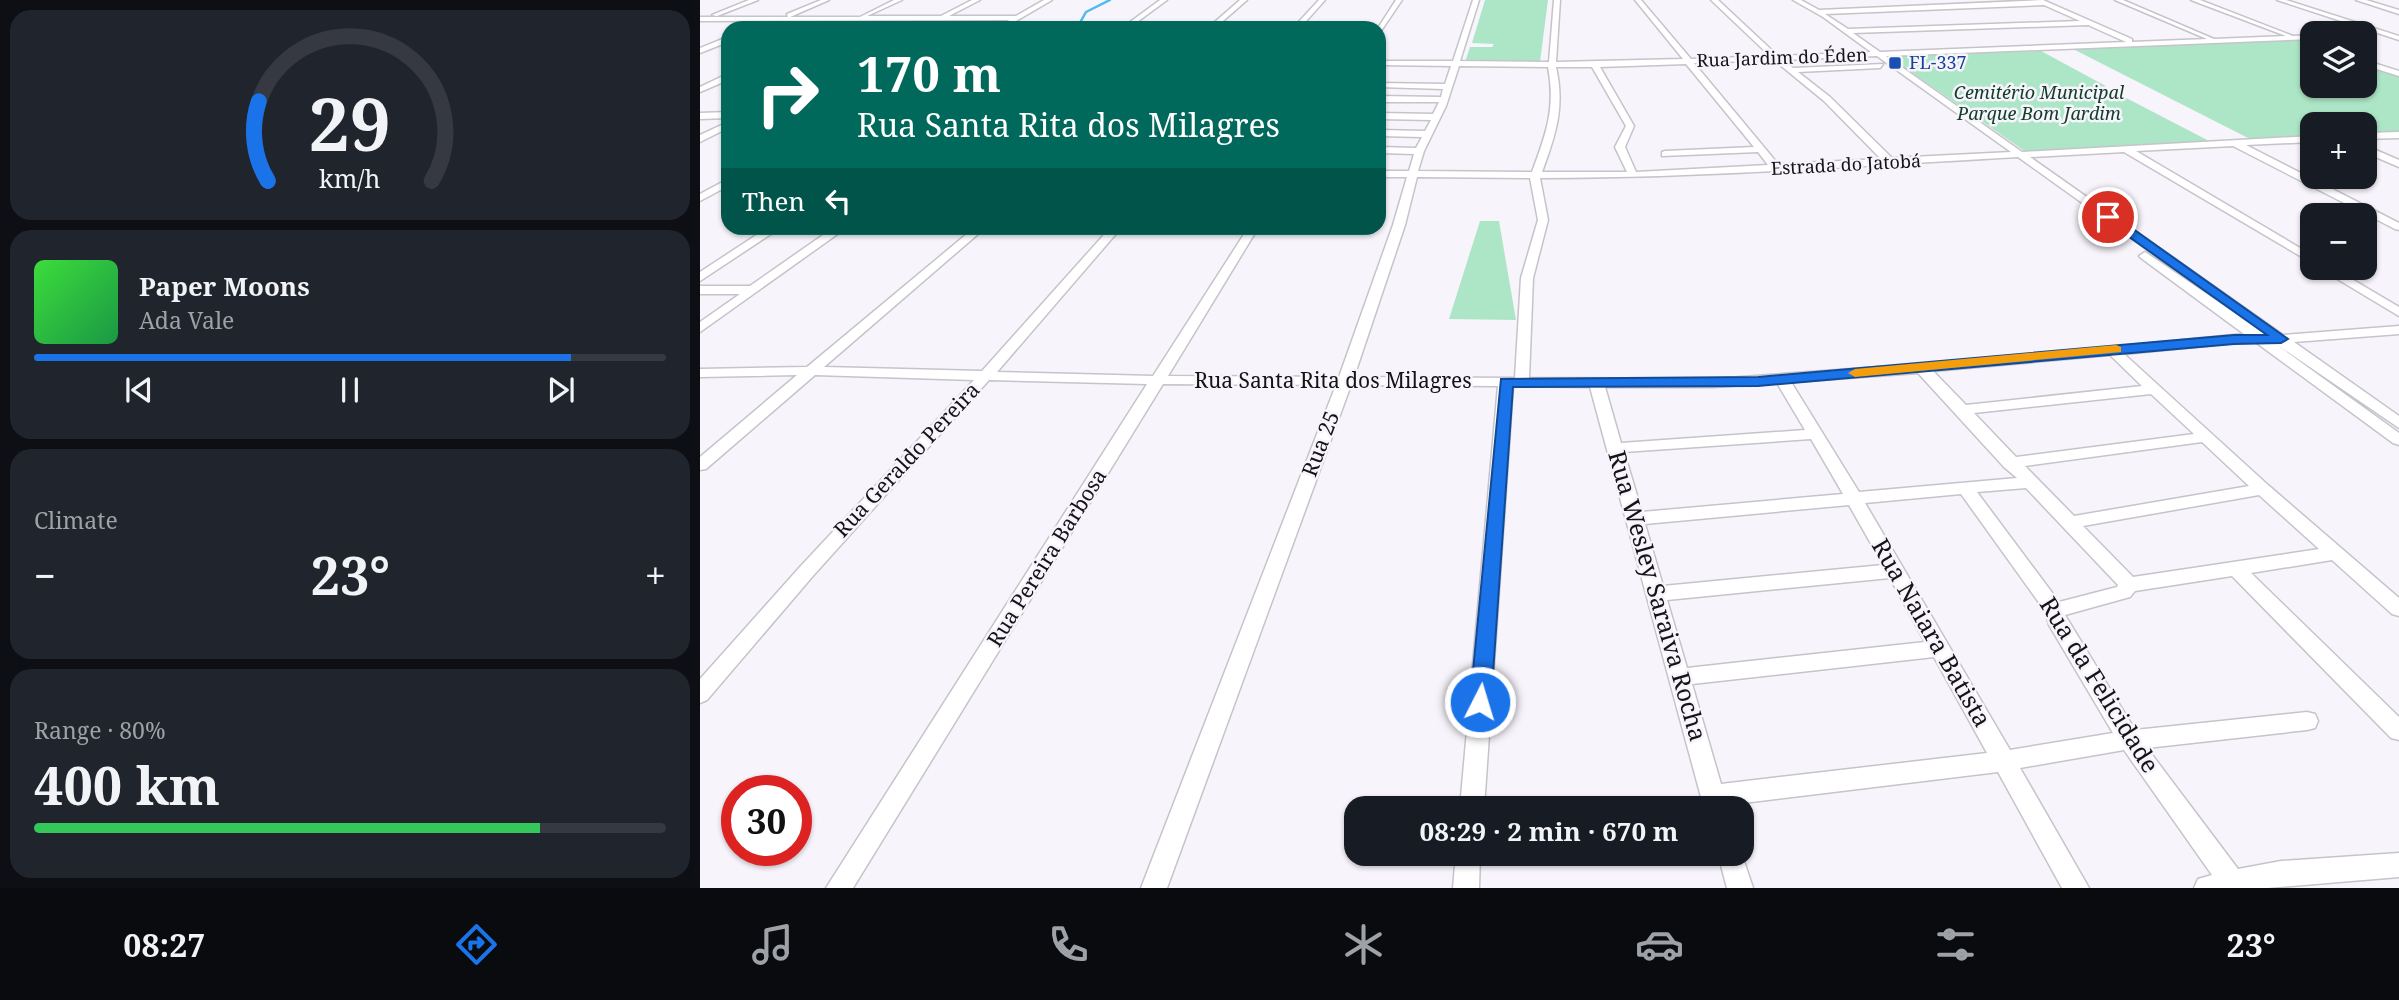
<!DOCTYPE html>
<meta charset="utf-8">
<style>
body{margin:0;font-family:"Noto Serif",serif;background:#20242c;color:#f1f3f6;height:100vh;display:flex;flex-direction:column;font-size:26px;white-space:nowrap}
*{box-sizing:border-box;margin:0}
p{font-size:23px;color:#9ea1a6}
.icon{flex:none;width:38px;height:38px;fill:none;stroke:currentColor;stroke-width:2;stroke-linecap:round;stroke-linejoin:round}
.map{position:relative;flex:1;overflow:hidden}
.panel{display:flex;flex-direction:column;gap:10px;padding:10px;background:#0d0f14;width:700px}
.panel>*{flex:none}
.banner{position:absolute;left:21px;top:21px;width:665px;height:214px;border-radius:21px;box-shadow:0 2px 5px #0004;background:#00695c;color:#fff;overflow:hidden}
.buttons{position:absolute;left:1600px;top:21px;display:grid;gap:14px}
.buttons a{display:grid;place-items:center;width:77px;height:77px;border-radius:14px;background:#171b24;box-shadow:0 2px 5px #0004;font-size:35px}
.speed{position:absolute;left:21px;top:775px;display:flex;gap:14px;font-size:35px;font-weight:700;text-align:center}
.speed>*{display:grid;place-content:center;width:91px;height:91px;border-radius:50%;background:#171b24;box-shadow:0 2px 5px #0004;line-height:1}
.speed .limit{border:10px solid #d22;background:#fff;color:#111}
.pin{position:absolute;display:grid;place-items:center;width:60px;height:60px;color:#fff;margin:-30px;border:4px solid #fff;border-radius:50%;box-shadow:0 2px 7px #0007}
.me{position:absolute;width:77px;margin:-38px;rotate:5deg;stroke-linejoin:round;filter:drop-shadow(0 0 5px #0008)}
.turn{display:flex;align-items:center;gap:24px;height:147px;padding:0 21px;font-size:32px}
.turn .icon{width:91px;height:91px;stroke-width:2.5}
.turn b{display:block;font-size:49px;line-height:60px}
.then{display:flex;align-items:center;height:66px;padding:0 21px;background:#0003;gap:14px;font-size:26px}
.big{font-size:52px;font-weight:700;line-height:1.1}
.panel .card{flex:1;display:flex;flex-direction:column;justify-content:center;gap:10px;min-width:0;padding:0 24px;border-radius:21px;background:#20242c}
.panel .dial{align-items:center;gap:0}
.dial svg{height:182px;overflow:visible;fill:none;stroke:#363941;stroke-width:7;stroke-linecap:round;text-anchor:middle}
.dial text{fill:#f1f3f6;stroke:none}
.song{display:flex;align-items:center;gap:21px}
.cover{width:84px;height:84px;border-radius:10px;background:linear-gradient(135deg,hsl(120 70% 55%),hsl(140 70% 35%))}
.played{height:7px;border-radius:4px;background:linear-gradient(90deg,#1a73e8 85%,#363941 85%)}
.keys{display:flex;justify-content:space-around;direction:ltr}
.heat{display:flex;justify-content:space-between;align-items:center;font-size:38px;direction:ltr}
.charge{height:10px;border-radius:5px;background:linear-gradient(90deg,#34c759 80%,#363941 0)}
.trip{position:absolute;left:644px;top:796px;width:410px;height:70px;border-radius:21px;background:#171b24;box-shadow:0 2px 5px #0004;font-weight:700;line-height:70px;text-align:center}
.tabs{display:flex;height:112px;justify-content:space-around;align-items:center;background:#090b0e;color:#9ea1a6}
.tabs .icon{width:49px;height:49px}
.tabs .on{color:#1a73e8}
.tabs b{font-size:32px;color:#f1f3f6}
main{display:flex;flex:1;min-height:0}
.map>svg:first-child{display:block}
</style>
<main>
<section class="panel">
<div class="card dial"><svg viewBox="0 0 100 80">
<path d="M14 69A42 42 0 1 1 86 69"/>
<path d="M14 69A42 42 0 0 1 10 34" stroke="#1a73e8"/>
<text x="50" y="56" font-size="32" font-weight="700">29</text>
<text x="50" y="72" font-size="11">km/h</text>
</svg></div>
<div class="card">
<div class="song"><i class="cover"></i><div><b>Paper Moons</b><p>Ada Vale</p></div></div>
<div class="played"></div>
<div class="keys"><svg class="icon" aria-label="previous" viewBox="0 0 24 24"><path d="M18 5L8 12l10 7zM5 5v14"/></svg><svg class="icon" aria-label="pause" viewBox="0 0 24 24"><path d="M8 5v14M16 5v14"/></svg><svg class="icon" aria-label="next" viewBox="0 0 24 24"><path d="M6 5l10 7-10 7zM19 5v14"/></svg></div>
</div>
<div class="card"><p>Climate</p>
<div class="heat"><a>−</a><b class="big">23°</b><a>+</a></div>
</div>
<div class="card"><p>Range · 80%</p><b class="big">400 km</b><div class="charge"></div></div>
</section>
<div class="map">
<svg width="1699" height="888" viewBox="0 0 1699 888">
<rect width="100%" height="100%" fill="#f7f4fb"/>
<path fill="#ade6c6" d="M785,0H848L840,62H765L770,47H792L794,44L772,43Z
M1600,40L1612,45V86H1664V64L1699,76V132L1664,134V124H1612V137L1552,140L1373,49Z
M1341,51L1404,85L1407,88L1511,142L1326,152L1188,56Z
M780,221H799L816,320L749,319Z"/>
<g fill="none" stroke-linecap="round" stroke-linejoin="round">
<path stroke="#4dbbed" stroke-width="2.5" d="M377,28L386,12L410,0"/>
<defs>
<path id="minor" d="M49,0H58L17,16L12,15Z
M121,0H129L90,17H160L194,0H202L167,16H241L272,0H280L249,16H316L344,0H352L309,25L306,23L309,20L0,21V17H88L87,14Z
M460,0H467L429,28H422Z
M540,0H547L515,28H508Z
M619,0H625L600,28H593Z
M696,0H702L679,34L678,28Z
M773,0H779L760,61L849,62L854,0H860L856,62L983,59L935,0H941L991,59L1070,56L1011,0H1018L1078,56L1171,52L1123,17L1093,0H1101L1119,10L1343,0L1432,39V42L1507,39L1415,0H1423L1514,39L1586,36L1491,0H1500L1593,36L1612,35V39L1186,56L1322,152L1612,136V142L1546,145L1699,223V230L1695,229L1533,146L1436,151L1612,255V263L1424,152L1330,157L1583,335L1699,326V334L1594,342L1699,416V428L1573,342L1699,433V445L1693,443L1554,341L1424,354L1568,485L1699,598V616L1692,614L1632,560L1551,573L1699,717V740L1691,738L1532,576L1435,591L1430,597L1365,615L1435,730L1607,712L1615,714L1618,721L1615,728L1607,730L1447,748L1538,869L1581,861L1699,853V877L1567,888H1494L1498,879L1512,875L1424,750L1320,768L1389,888H1362L1298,772L1027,805L1028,808H1004L890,387L813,386L784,808H760L798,386L651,385L467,888H441L636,385L463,384L153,888H126L447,384L289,380L112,577L7,700L0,703V679L99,568L274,380L115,375L6,469L0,470V457L97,375L0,377V369L107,367L274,228H285L124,367L282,371L410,228H421L297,372L453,376L548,228H558L468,376L639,377L693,225L707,177H679V171H709L714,154L679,153V147L716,148L722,137L679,136V130L725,131L731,120L679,119V113L733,114L739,102H679V96L741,97L743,89L679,87V83L745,84L751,66L679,65V61H753ZM1344,5L1380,21L1148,29L1125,14ZM1388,25L1426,42L1180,52L1153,33ZM1177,56L1311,152L1192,158L1130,97L1098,72L1180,68L1183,64L1093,68L1083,60ZM1074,60L1124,101L1181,159L1078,164L994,63ZM986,64L1054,147L965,151L962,152V156L1058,152L1068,165L936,172L925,147L934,126L900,67ZM759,66L848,67C856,108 846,134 832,172L718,171L724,151L746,106ZM856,67H892L926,126L915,147L927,172H842C856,134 865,107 856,67ZM1318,157L1564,333L1445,252L1439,256L1441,258L1544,334L1278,360L1013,379L829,378L833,278L848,220L840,178C1001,178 1158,166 1318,157ZM717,177L830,178L838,220L821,278L815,378L654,377L705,225ZM1410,355L1442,386L1266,405L1233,371ZM1218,373L1304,467L1317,478L1159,492L1091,382ZM1077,383L1105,430L921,443L905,387H1013ZM1451,394L1494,434L1316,457L1274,413ZM1111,439L1143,494L942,512L924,452ZM1502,442L1549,486L1374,516L1325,466ZM1326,488L1418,585L1417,587L1359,602L1277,492ZM1261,494L1345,611L1349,625L1413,733L1310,750L1165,503ZM1559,495L1619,549L1433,577L1383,526ZM1149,505L1183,565L963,586L945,524ZM1190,578L1225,642L987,668L967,600ZM1234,657L1287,753L1021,784L992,684Z
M1577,0H1586L1699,36V40Z
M1656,0H1666L1699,10V14Z
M25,38H28V42L0,53V48Z
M1664,60L1699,71V76L1664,65Z
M25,75H28V80L0,92V87Z
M28,112V118L0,119V113Z
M28,122V128L0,142V135Z
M1699,132V138L1664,139V133Z
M1664,145L1699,160V167L1664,152Z
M28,179V186L0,201V194Z
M67,228H80L0,281V272Z
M133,228H146L0,332V322L40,294H0V286H50Z
M1619,268H1633L1699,307V316Z
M1041,852L1053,888H1027L1018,854H1041Z
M756,854H780L779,888H753Z"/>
</defs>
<use href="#minor" stroke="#c6c3ca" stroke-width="3"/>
<use href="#minor" fill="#fff" fill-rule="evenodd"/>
</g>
<path fill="#1a73e8" stroke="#114b97" stroke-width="2" d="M1404,214H1412L1588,339L1581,343L1534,344L1058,386L813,387L791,702L788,708L780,711L773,708L770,702L801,379L1058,377L1534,335H1567L1404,219Z"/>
<path fill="#f59e0b" d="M1416,345L1421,347V352L1155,377L1148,373L1155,369Z"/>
<rect fill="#1a4fb4" stroke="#f7f4fb" stroke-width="2.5" x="1188" y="56" width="14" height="14" rx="3.5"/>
<g text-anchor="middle" stroke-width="5" stroke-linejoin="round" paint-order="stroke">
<g font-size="18" fill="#141316" stroke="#f7f4fb">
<text transform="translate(1082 58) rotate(-2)" y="6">Rua Jardim do Éden</text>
<text transform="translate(1146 165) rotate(-3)" y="6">Estrada do Jatobá</text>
</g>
<g font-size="18" fill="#164399" stroke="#f7f4fb" text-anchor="start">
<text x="1209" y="69">FL-337</text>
</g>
<g font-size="18" font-style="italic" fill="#103c28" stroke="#f7f4fb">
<text x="1339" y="99">Cemitério Municipal<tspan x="1339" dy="21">Parque Bom Jardim</tspan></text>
</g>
<g font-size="21" fill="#141316" stroke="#f7f4fb">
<text x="633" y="388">Rua Santa Rita dos Milagres</text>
<text transform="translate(621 444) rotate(-69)" y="7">Rua 25</text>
<text transform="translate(207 460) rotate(-47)" y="7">Rua Geraldo Pereira</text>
<text transform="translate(347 558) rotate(-58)" y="7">Rua Pereira Barbosa</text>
</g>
<g font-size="24" fill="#141316" stroke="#f7f4fb">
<text transform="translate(957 596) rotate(74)" y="8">Rua Wesley Saraiva Rocha</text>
<text transform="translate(1231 633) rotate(60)" y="8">Rua Naiara Batista</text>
<text transform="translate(1399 685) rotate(58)" y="8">Rua da Felicidade</text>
</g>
</g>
</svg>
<div class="buttons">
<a><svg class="icon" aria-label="layers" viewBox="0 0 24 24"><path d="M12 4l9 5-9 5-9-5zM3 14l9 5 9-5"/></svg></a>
<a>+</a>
<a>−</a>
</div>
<div class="speed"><div class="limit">30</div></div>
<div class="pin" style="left:1408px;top:217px;background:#d93025"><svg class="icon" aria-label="arrive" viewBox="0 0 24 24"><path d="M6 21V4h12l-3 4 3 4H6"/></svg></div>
<svg class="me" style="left:780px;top:702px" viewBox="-20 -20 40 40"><circle r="17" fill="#1a73e8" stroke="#fff" stroke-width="3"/><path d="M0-11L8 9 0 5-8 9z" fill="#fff"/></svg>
<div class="trip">08:29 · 2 min · 670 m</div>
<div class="banner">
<div class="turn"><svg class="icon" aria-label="right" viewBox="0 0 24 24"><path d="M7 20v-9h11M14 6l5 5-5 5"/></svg><div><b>170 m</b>Rua Santa Rita dos Milagres</div></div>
<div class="then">Then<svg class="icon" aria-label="left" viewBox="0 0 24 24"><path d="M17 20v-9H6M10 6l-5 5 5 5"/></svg></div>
</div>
</div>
</main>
<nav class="tabs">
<b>08:27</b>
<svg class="icon on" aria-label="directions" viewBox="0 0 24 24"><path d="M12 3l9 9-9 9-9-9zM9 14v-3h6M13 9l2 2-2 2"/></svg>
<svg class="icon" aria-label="music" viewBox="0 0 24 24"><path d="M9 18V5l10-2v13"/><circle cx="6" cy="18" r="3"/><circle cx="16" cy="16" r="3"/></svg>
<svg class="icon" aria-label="phone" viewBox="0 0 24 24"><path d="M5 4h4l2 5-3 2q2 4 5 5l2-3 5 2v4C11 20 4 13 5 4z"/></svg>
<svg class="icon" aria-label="climate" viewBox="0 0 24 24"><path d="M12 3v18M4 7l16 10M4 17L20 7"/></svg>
<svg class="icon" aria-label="car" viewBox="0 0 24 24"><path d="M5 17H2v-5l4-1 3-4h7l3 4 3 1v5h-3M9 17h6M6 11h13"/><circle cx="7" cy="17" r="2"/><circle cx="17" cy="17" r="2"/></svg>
<svg class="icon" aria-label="filters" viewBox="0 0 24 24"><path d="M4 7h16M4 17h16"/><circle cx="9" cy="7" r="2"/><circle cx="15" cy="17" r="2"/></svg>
<b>23°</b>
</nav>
